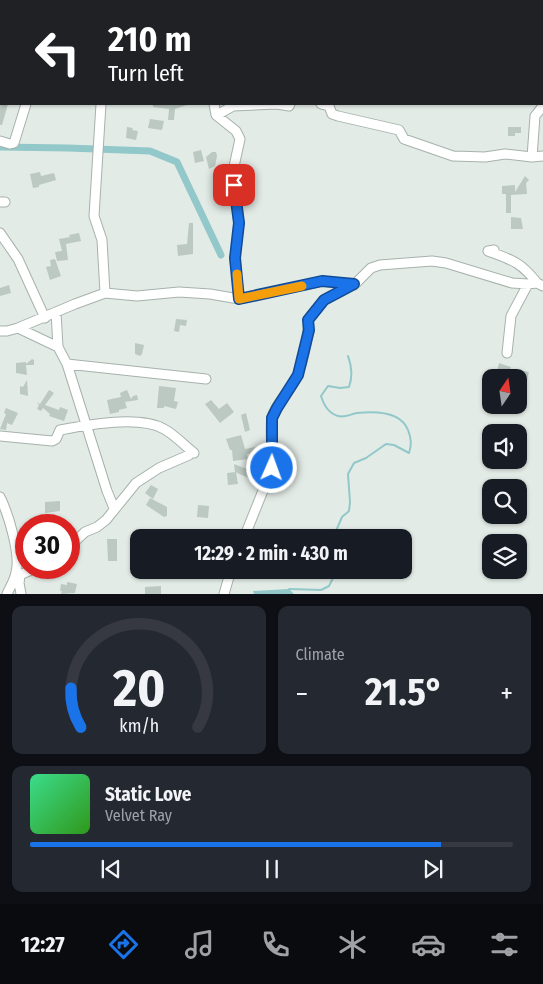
<!DOCTYPE html>
<meta charset="utf-8">
<style>
body{margin:0;font-family:"Fira Sans Condensed",sans-serif;background:#242831;color:#f1f3f6;height:100vh;display:flex;flex-direction:column;font-size:19px;white-space:nowrap}
*{box-sizing:border-box;margin:0}
p{font-size:16px;color:#9ea1a6}
.icon{flex:none;width:28px;height:28px;fill:none;stroke:currentColor;stroke-width:2;stroke-linecap:round;stroke-linejoin:round}
.map{position:relative;height:594px;overflow:hidden}
.sheet{display:flex;flex-direction:column;gap:12px;padding:12px;background:#0d0f14;flex:1}
.sheet>*{flex:none}
.banner{position:absolute;left:0px;top:0px;width:544px;height:105px;box-shadow:0 1px 4px #0004;background:#202124;color:#fff;overflow:hidden}
.needle{width:32px;rotate:13deg}
.fabs{position:absolute;left:482px;top:369px;display:grid;gap:10px}
.fabs a{display:grid;place-items:center;width:45px;height:45px;border-radius:10px;background:#171b24;box-shadow:0 1px 4px #0004;font-size:25px}
.speed{position:absolute;left:15px;top:514px;display:flex;gap:10px;font-size:25px;font-weight:700;text-align:center}
.speed>*{display:grid;place-content:center;width:65px;height:65px;border-radius:50%;background:#171b24;box-shadow:0 1px 4px #0004;line-height:1}
.speed .limit{border:8px solid #d22;background:#fff;color:#111}
.pin{position:absolute;display:grid;place-items:center;width:42px;height:42px;color:#fff;margin:-21px;border-radius:10px;box-shadow:0 2px 8px #0006}
.me{position:absolute;width:55px;margin:-28px;rotate:2deg;stroke-linejoin:round;filter:drop-shadow(0 0 4px #0008)}
.turn{display:flex;align-items:center;gap:18px;height:105px;padding:0 25px;font-size:22px}
.turn .icon{width:65px;height:65px;stroke-width:2.5}
.turn b{display:block;font-size:35px;line-height:42px}
.big{font-size:38px;font-weight:700;line-height:1.1}
.sheet .card{flex:1;display:flex;flex-direction:column;justify-content:center;gap:8px;min-width:0;padding:0 18px;border-radius:10px;background:#242831}
.sheet .dial{align-items:center;gap:0}
.dial svg{height:130px;overflow:visible;fill:none;stroke:#363941;stroke-width:7;stroke-linecap:round;text-anchor:middle}
.dial text{fill:#f1f3f6;stroke:none}
.song{display:flex;align-items:center;gap:15px}
.cover{width:60px;height:60px;border-radius:8px;background:linear-gradient(135deg,hsl(150 70% 55%),hsl(110 70% 35%))}
.played{height:5px;border-radius:2px;background:linear-gradient(90deg,#1a73e8 85%,#363941 85%)}
.keys{display:flex;justify-content:space-around;direction:ltr}
.heat{display:flex;justify-content:space-between;align-items:center;font-size:28px;direction:ltr}
.sheet .tiles{flex:1;display:grid;gap:12px;grid-template-columns:1fr 1fr}
.card:last-child{grid-column:span 2}
.trip{position:absolute;left:130px;top:529px;width:282px;height:50px;border-radius:10px;background:#171b24;box-shadow:0 1px 4px #0004;font-weight:700;line-height:50px;text-align:center}
.dock{display:flex;height:80px;justify-content:space-around;align-items:center;background:#090b0e;color:#9ea1a6}
.dock .icon{width:35px;height:35px}
.dock .on{color:#1a73e8}
.dock b{font-size:22px;color:#f1f3f6}
.map>svg:first-child{display:block}
</style>
<div class="map">
<svg width="543" height="594" viewBox="0 0 543 594">
<rect width="100%" height="100%" fill="#e3ebe6"/>
<path fill="#92c8c9" d="M289,589L294,594H254L253,591Z"/>
<g fill="none" stroke-linecap="round" stroke-linejoin="round">
<path stroke="#92c8c9" stroke-width="2" d="M333,538L342,517L349,511L350,502L348,474L354,463L366,458L386,444L394,445L409,453C412,444 411,438 408,430C401,412 376,411 357,413C351,414 345,418 338,416C328,413 324,405 321,396L328,386L340,388L349,387C353,376 352,367 348,356
M289,589L321,590L329,586L333,578L330,570"/>
<path stroke="#92c8c9" stroke-width="7" d="M0,147L68,148L150,151L177,162L221,255"/>
</g>
<path fill="#bcc8c2" d="M0,104H8L2,125H0Z
M153,104H187V105L175,109L174,120H168L169,109L153,107Z
M150,119L164,121L162,130L148,128Z
M127,127L133,128L132,130L138,131L136,140L126,138Z
M508,127H521V133H515V136H508Z
M201,150L204,161L195,163L193,152Z
M212,152H216L217,156L215,166L209,169L206,157Z
M40,172L41,176L54,173L56,180L39,185V187L33,188L30,174Z
M525,176L529,180L526,183L527,194L511,195V213H506V194H502V186L515,185V192Z
M511,217L521,218L523,229H511Z
M189,223H193V254L178,256L177,245L187,244Z
M79,233L81,241L66,244L68,260L57,261L55,252L62,251L59,239L70,237L69,235Z
M55,259L61,276L50,280L46,267L51,266L50,260Z
M9,285L11,293L0,296V288Z
M176,319L187,320L186,326L180,325L179,332L174,331Z
M135,343L144,345L142,354L140,356L135,354Z
M32,359L34,360V365H26L27,375L16,373V363L26,362V364Z
M499,363L511,367L507,378H495Z
M520,370L529,372L526,384L519,382Z
M27,380L28,396L20,394V386L23,387Z
M159,386L176,388L174,401L178,402L176,409L164,406V408H157Z
M49,390L54,393L45,405L59,410L60,407L68,410L64,421L49,416L50,414L43,408L41,411L37,409L39,405L37,402L40,404Z
M127,390L131,399L133,396L137,395L138,400L125,402L127,408L119,410V412L110,414L107,400L121,397L120,393Z
M211,400L219,409L227,403L234,412L220,423L205,404Z
M6,408L18,413L12,425L7,423L6,430L0,429L6,414L4,413Z
M246,413L250,430L245,432L241,415Z
M241,435L245,449L255,447L256,452L247,454L248,459L233,461L232,450H230L226,439Z
M234,464L252,471L249,478L235,472Z
M236,472L238,484L228,485L227,473Z
M151,485L158,489L153,499L145,493Z
M150,498L167,507V516L164,517L146,505Z
M60,501V511L45,513V502Z
M198,505L209,506L208,518L197,517Z
M107,539H117V561H108Z
M67,582L77,584L75,593L61,594L62,591H60L61,584L67,585Z
M161,586V594H145V587Z"/>
<g fill="none" stroke-linecap="round" stroke-linejoin="round">
<defs>
<path id="minor" d="M209,0V1
M29,1V0
M542,3L543,0
M0,39H1
M101,104L94,216L102,240L105,293
M214,104L216,115L236,131L240,139L233,171L239,223L235,258L239,299
M321,104L329,106L332,114L338,116L399,130L404,139L453,156L485,157L505,154L532,157L543,156
M217,115L233,106L277,104L289,106L290,104
M0,141L10,144L14,143L26,104
M532,157L535,116L543,106L542,102
M0,202H5
M0,233L18,259L45,318
M494,250L488,251C512,260 521,262 537,283
M56,312L58,347
M18,328L58,347L67,364L107,491L114,508
M0,331H7L18,328L75,304L105,293L137,296L179,292L210,294L239,299L323,281L354,285L371,268L380,265L432,261L446,263L512,283L528,284L537,283L543,286
M507,353L511,316L528,284
M67,364L206,379
M0,436L52,441L56,439L60,430C87,425 139,415 164,429C175,435 184,445 194,453
M0,497C8,513 21,555 16,572C15,580 10,587 7,594
M244,538L272,468C274,451 269,433 272,417C275,405 287,394 293,384C302,369 309,337 308,320L324,300L353,285
M69,547L85,532L97,527L106,520L136,483L159,468L189,455L191,451L194,453
M17,571L20,575L36,568
M20,575L19,583L21,594
M224,594L231,570"/>
</defs>
<use href="#minor" stroke="#a6b2ac" stroke-width="11"/>
<use href="#minor" stroke="#fff" stroke-width="9"/>
</g>
<g fill="none" stroke-linecap="round" stroke-linejoin="round">
<defs>
<path id="route" d="M234,185L239,223L235,258L239,299L322,281L354,284L324,300L308,320L309,330L298,375L277,408L272,418V468"/>
</defs>
<use href="#route" stroke="#114b97" stroke-width="12"/>
<use href="#route" stroke="#1a73e8" stroke-width="9"/>
<path stroke="#f59e0b" stroke-width="9" d="M237,274L239,299L302,286"/>
</g>
</svg>
<div class="fabs">
<a><svg class="needle" viewBox="-14 -14 28 28"><path d="M0-13l5 13h-10z" fill="#e53935"/><path d="M0 13l5-13h-10z" fill="#9ea1a6"/></svg></a>
<a><svg class="icon" aria-label="sound" viewBox="0 0 24 24"><path d="M4 9h4l5-4v14l-5-4H4zM17 9q2 3 0 6"/></svg></a>
<a><svg class="icon" aria-label="search" viewBox="0 0 24 24"><circle cx="10" cy="10" r="6"/><path d="M15 15l6 6"/></svg></a>
<a><svg class="icon" aria-label="layers" viewBox="0 0 24 24"><path d="M12 4l9 5-9 5-9-5zM3 14l9 5 9-5"/></svg></a>
</div>
<div class="speed"><div class="limit">30</div></div>
<div class="pin" style="left:234px;top:185px;background:#d93025"><svg class="icon" aria-label="arrive" viewBox="0 0 24 24"><path d="M6 21V4h12l-3 4 3 4H6"/></svg></div>
<svg class="me" style="left:272px;top:468px" viewBox="-20 -20 40 40"><circle r="17" fill="#1a73e8" stroke="#fff" stroke-width="3"/><path d="M0-11L8 9 0 5-8 9z" fill="#fff"/></svg>
<div class="trip">12:29 · 2 min · 430 m</div>
<div class="banner">
<div class="turn"><svg class="icon" aria-label="left" viewBox="0 0 24 24"><path d="M17 20v-9H6M10 6l-5 5 5 5"/></svg><div><b>210 m</b>Turn left</div></div>
</div>
</div>
<section class="sheet">
<div class="tiles">
<div class="card dial"><svg viewBox="0 0 100 80">
<path d="M14 69A42 42 0 1 1 86 69"/>
<path d="M14 69A42 42 0 0 1 8 45" stroke="#1a73e8"/>
<text x="50" y="56" font-size="32" font-weight="700">20</text>
<text x="50" y="72" font-size="11">km/h</text>
</svg></div>
<div class="card"><p>Climate</p>
<div class="heat"><a>−</a><b class="big">21.5°</b><a>+</a></div>
</div>
<div class="card">
<div class="song"><i class="cover"></i><div><b>Static Love</b><p>Velvet Ray</p></div></div>
<div class="played"></div>
<div class="keys"><svg class="icon" aria-label="previous" viewBox="0 0 24 24"><path d="M18 5L8 12l10 7zM5 5v14"/></svg><svg class="icon" aria-label="pause" viewBox="0 0 24 24"><path d="M8 5v14M16 5v14"/></svg><svg class="icon" aria-label="next" viewBox="0 0 24 24"><path d="M6 5l10 7-10 7zM19 5v14"/></svg></div>
</div>
</div>
</section>
<nav class="dock">
<b>12:27</b>
<svg class="icon on" aria-label="directions" viewBox="0 0 24 24"><path d="M12 3l9 9-9 9-9-9zM9 14v-3h6M13 9l2 2-2 2"/></svg>
<svg class="icon" aria-label="music" viewBox="0 0 24 24"><path d="M9 18V5l10-2v13"/><circle cx="6" cy="18" r="3"/><circle cx="16" cy="16" r="3"/></svg>
<svg class="icon" aria-label="phone" viewBox="0 0 24 24"><path d="M5 4h4l2 5-3 2q2 4 5 5l2-3 5 2v4C11 20 4 13 5 4z"/></svg>
<svg class="icon" aria-label="climate" viewBox="0 0 24 24"><path d="M12 3v18M4 7l16 10M4 17L20 7"/></svg>
<svg class="icon" aria-label="car" viewBox="0 0 24 24"><path d="M5 17H2v-5l4-1 3-4h7l3 4 3 1v5h-3M9 17h6M6 11h13"/><circle cx="7" cy="17" r="2"/><circle cx="17" cy="17" r="2"/></svg>
<svg class="icon" aria-label="filters" viewBox="0 0 24 24"><path d="M4 7h16M4 17h16"/><circle cx="9" cy="7" r="2"/><circle cx="15" cy="17" r="2"/></svg>
</nav>
